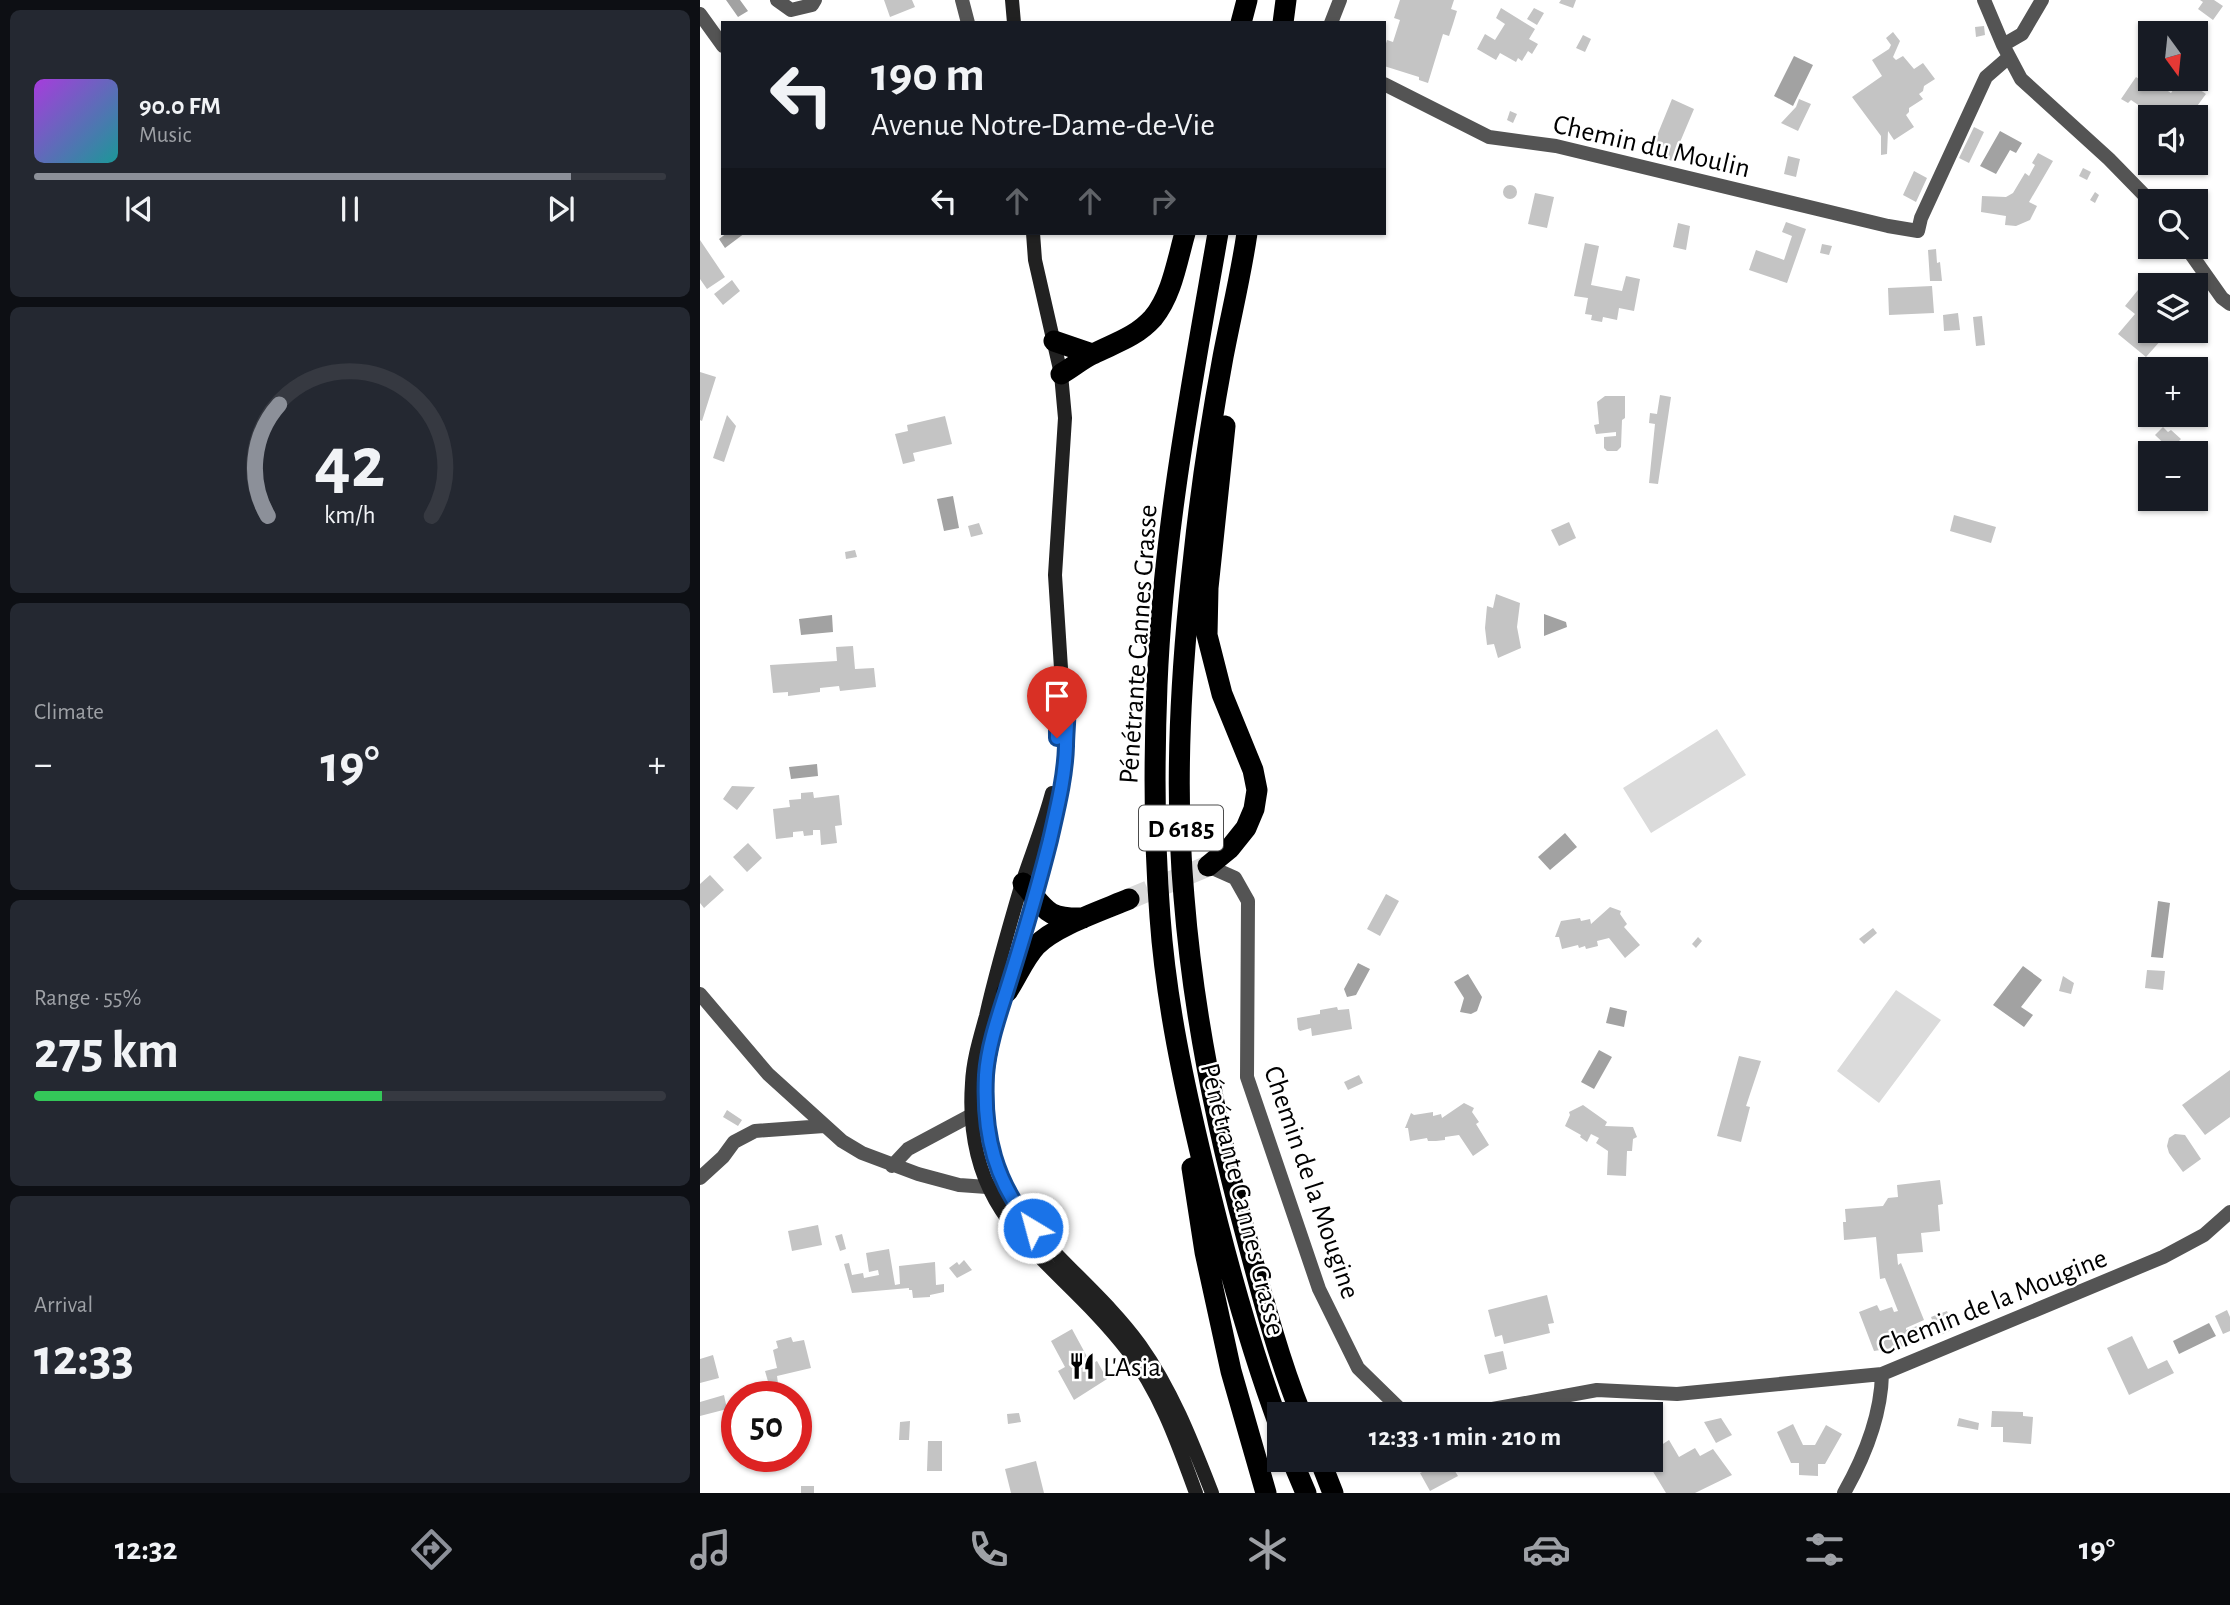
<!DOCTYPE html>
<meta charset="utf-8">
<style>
body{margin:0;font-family:"Alegreya Sans",sans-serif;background:#242831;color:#f1f3f6;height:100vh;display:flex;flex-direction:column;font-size:26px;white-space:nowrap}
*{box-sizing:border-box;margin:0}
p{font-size:23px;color:#9ea1a6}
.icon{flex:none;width:38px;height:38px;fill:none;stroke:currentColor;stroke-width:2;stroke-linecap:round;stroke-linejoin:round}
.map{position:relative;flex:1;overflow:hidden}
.details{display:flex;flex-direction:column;gap:10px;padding:10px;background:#0d0f14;width:700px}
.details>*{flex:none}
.top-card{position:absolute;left:21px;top:21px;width:665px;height:214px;border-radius:0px;box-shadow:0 2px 5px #0004;background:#171b24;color:#f1f3f6;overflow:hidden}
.needle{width:46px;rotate:165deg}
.tools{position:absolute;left:1438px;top:21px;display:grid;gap:14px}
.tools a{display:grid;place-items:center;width:70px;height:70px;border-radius:0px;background:#171b24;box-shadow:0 2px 5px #0004;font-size:35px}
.speed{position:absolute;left:21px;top:1381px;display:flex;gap:14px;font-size:35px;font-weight:700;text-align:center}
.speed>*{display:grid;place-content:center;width:91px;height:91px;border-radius:50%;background:#171b24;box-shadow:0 2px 5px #0004;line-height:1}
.speed .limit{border:10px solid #d22;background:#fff;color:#111}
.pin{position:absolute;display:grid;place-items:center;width:60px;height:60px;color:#fff;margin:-72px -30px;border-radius:50% 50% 50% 0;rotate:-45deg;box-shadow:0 0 7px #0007}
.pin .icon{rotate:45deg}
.me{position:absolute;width:77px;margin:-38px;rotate:323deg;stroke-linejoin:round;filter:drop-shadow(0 0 5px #0008)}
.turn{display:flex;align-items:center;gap:24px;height:147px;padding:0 35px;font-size:32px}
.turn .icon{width:91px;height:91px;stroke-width:2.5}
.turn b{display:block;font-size:49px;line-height:60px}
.lanes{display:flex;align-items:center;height:66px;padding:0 35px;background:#0003;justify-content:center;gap:35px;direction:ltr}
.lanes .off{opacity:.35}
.big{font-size:52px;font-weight:700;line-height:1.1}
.details .widget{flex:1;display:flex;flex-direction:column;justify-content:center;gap:10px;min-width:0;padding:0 24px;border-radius:10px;background:#242831}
.details .dial{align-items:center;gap:0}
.dial svg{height:182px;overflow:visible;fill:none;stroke:#363941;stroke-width:7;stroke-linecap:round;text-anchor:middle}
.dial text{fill:#f1f3f6;stroke:none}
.song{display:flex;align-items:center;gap:21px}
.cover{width:84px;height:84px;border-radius:10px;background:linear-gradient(135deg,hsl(280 70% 55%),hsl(180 70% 35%))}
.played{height:7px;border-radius:4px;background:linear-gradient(90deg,#8c9099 85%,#363941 85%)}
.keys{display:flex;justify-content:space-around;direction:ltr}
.heat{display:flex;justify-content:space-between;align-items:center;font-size:38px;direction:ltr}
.charge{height:10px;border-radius:5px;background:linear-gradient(90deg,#34c759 55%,#363941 0)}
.trip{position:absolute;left:567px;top:1402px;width:396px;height:70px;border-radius:0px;background:#171b24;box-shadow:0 2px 5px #0004;font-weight:700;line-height:70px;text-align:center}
.tab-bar{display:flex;height:112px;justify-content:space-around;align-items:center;background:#090b0e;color:#9ea1a6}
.tab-bar .icon{width:49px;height:49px}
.tab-bar .current{color:#8c9099}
.tab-bar b{font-size:32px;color:#f1f3f6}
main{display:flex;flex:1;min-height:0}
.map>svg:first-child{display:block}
</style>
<main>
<section class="details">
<div class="widget">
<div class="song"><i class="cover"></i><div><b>90.0 FM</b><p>Music</p></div></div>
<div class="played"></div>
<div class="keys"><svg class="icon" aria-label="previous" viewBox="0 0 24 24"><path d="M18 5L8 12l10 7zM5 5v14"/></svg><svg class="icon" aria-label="pause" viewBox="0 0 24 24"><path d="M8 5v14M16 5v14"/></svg><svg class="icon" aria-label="next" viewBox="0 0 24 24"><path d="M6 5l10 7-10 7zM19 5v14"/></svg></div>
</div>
<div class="widget dial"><svg viewBox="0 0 100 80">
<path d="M14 69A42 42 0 1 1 86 69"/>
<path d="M14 69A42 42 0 0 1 19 20" stroke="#8c9099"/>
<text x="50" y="56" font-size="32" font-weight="700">42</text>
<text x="50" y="72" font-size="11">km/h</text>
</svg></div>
<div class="widget"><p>Climate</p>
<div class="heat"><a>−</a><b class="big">19°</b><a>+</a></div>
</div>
<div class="widget"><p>Range · 55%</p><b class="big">275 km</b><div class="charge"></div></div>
<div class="widget"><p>Arrival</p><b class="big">12:33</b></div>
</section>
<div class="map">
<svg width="1530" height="1493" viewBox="0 0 1530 1493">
<rect width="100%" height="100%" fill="#fff"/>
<path fill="#dbdbdb" d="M1017,729L1046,775L951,833L923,788Z
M1196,990L1241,1020L1179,1103L1137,1071Z"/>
<path fill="#a2a2a2" d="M26,0H40L48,11L38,17Z
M1094,56L1113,65L1093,106L1074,96Z
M1300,131L1322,143L1316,153L1310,150L1296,174L1280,166Z
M27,233H45L25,248L19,239Z
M253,496L259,528L244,531L237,499Z
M844,614L866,622L867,627L844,636Z
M132,615L133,632L101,635L99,619Z
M117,764L118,776L91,779L89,767Z
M865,833L877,847L850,870L838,857Z
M1458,901L1470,903L1463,958L1451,957Z
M658,963L670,969L656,995L647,997L644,989Z
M1323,966L1342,980L1321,1007L1333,1015L1324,1027L1293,1005Z
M768,974L782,997L777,1011L771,1014L760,1012L764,998L754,982Z
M910,1007L927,1011L924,1027L906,1023Z
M899,1050L912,1057L894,1089L881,1082Z
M1509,1323L1516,1336L1479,1354L1473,1341Z"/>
<path fill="#c4c4c4" d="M184,0H212L215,7L190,17Z
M700,0H754L751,9L757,11L753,24L749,36L743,34L728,83L719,80V77L684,66V50L687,40L693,42L700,20L694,18Z
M861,0H876L873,8L859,3Z
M1500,0H1514L1523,6L1513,20L1498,9L1503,2Z
M801,8L835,29L829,39L838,44L832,54L828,51L822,61L818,58L816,62L800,53L796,60L777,49L785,34L795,40L805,24L796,18Z
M834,8L844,13L837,25L827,19Z
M1284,26L1285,35L1276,37L1275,27Z
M1193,32L1200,41L1193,57L1196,60L1203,56L1214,69L1223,63L1235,79L1224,86L1223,91L1219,94L1223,99L1209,108V112L1206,115L1214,127L1194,140L1188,131L1187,154L1181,155V136L1152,97L1182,76L1172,60L1189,49L1191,45L1186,38Z
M883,35L891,39L885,52L876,48Z
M1445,76L1471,93L1481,79H1484L1506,94L1489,117H1456L1431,100L1428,103L1421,99L1436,77L1442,81Z
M972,99L994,109L972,161L961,157L965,148L954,143Z
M1099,99L1111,104L1098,131L1081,123L1096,107Z
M810,111L817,114L813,123L807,120Z
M1274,127L1284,132L1269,163L1259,158Z
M1338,153L1353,161L1329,202L1337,206L1330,220L1316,226L1305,225L1306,216L1281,212L1282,196L1306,197L1313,193L1325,173L1329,176L1335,165L1332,163Z
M1088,156L1100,159L1096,177L1084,174Z
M1383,168L1391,172L1387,180L1379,176Z
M1214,171L1227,178L1216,202L1203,195Z
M803 192a7 7 0 1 1 14 0a7 7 0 1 1-14 0Z
M1395,192L1399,195L1395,203L1390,200Z
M835,193L854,197L847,228L828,224Z
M1086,222L1106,229L1087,283L1049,270L1056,250L1084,260L1092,236L1082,232Z
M978,223L990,226L986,250L973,247Z
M0,240L25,277L7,289L0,279Z
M885,243L899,246L891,285L922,291L926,276L940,279L934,311L919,308L917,320L903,317L902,322L891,320L892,315L885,314L888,298L874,296Z
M1122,244L1132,246L1129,255L1120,253Z
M1236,249L1237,263L1240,262L1242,281H1230L1228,250Z
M32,280L40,291L23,305L14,294Z
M1442,285L1451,292V331L1462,339L1446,357L1418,334L1435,314L1425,306Z
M1232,286L1234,313L1189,315L1188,288Z
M1258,313L1260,330L1244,331L1243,315Z
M1282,316L1285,345L1276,346L1273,317Z
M0,372L16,377L2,421L0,420Z
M960,395L971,397L958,484L949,483L955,424L949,423L950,413L957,414Z
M925,396V418L922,420L921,447L917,451H907L904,448V437L916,436V432L896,434L894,425L899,424L897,402L905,396Z
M27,415L36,426L24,462L13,458Z
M245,416L252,444L213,453L215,461L203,464L195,434L208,431L207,425Z
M1463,427L1468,432L1471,430L1481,439L1479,441L1495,453H1474L1455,435Z
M1496,454L1504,460L1496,469Z
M1254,515L1296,527L1291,543L1250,531Z
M869,522L876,538L859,546L851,530Z
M279,523L283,534L271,537L268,526Z
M155,550L157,557L146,559L145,552Z
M796,594L820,603L817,627L821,648L798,658L794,644L787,645L785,628L787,606L793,608Z
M153,646L155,669L174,668L176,687L140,691L139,686L120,688V692L88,696V692L73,693L70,665L137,661L136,647Z
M32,786L55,787L37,810L23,799Z
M113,792L114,798L139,795L142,825L135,826L137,843L121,845L120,830H113V835L104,836L103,831L93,832V837L76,839L73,809L90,807L89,800L101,799V793Z
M48,843L62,858L47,872L33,857Z
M10,875L24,890L4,908L0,903V884Z
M686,894L699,901L680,936L667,929Z
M910,907L921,911L920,914L927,924L924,927L940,945L925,958L909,938L897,941L898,946L886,949L885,946L879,948L878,945L862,949L859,937H855L861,921L880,918L881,921L890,919L891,924Z
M1173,928L1177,933L1164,944L1159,939Z
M998,937L1002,941L996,948L992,944Z
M1447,970L1465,971L1463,990L1445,988Z
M1363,976L1374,983L1371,994L1359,991Z
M637,1007L638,1010L649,1009L652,1029L612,1036L611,1028L600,1031L598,1029L597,1018L620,1014V1010Z
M1039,1056L1061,1061L1046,1106L1050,1107L1041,1142L1017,1136Z
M1530,1070V1117L1505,1135L1482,1105Z
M659,1075L663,1083L648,1090L644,1082Z
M764,1103L774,1108L772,1112L779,1122L776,1124L789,1145L773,1156L759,1135L745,1137V1140L736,1141H728L727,1138L710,1141L708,1128H705L711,1113L714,1115L733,1112V1116L741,1114L742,1118Z
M883,1105L907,1122L905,1126L933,1127L937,1137L933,1139L932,1151H927L926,1176L907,1175L908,1151L896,1143L899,1138L891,1134L887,1142L880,1137L881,1135L865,1126L870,1115L869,1112Z
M27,1110L42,1120L38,1126L23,1117Z
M1475,1134L1485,1135L1501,1159L1483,1172L1469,1153L1467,1146L1469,1138Z
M1240,1180L1243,1204L1238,1205L1240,1231L1221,1233L1223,1252L1197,1254L1198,1265L1201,1263L1224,1320L1206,1328V1330L1217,1326L1223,1340L1211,1345L1174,1351L1159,1312L1177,1305L1180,1311L1192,1307L1194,1312L1198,1311L1185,1278L1180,1279L1176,1237L1144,1240L1143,1222H1146L1145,1209L1183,1206L1188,1198L1198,1197L1197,1185Z
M118,1225L122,1245L92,1251L88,1231Z
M142,1234L146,1249L140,1251L135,1236Z
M189,1249L195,1285L200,1284L199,1266L235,1262L236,1285L244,1284V1292L230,1295V1297L213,1298L212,1290H209V1288L152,1293L144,1264L149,1263L152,1275L163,1273L164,1278L179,1275L178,1270L169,1272L166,1253Z
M264,1260L272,1270L257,1278L249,1268L257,1262L259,1265Z
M847,1295L854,1323L848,1324L850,1333L804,1344L802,1335L795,1337L788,1310Z
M1527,1310L1530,1317V1331L1523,1334L1515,1316Z
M1247,1311L1254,1329L1238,1336L1231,1317Z
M372,1329L391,1364L397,1361L407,1379L374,1400L358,1371L365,1367L351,1341Z
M1432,1336L1448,1369L1467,1360L1474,1373L1429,1395L1407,1348Z
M91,1337L93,1342L104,1340L111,1368L77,1376L78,1383L69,1385L65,1371L77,1368L73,1350L78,1348L76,1341Z
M803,1351L807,1369L789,1374L784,1355Z
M13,1355L19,1378L0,1383V1359Z
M24,1395L27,1409L0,1416V1402Z
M1292,1411L1323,1412V1416L1333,1417L1331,1444L1303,1442V1427H1291Z
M319,1413L321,1422L308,1424L307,1414Z
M1021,1418L1032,1435L1016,1443L1004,1422Z
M1259,1418L1279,1423L1278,1430L1257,1426Z
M210,1421L209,1440H199L200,1422Z
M1093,1424L1103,1445H1115L1126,1425L1142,1434L1125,1464H1118V1476L1099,1475V1463H1091L1077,1432Z
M969,1440L979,1457L995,1448L1000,1456L1013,1449L1032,1475L995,1493H966L949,1465L957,1460L952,1451Z
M228,1441H242V1471H227Z
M733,1460H748L758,1476L730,1491L720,1473L729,1469L726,1463Z
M336,1461L344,1493H311L305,1469Z
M101,1486H114V1493H101Z"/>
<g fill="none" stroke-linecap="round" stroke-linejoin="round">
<path stroke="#d9d9d9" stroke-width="21" stroke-dasharray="21 10" stroke-linecap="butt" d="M429,899L508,866"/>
<path stroke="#545454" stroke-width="14" d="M77,0L91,10L112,5L115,0
M262,0L268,23
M1284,0L1303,45L1321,79L1409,159L1451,202
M0,14L23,46
M631,23L640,0
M1303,45L1322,34L1342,0
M684,84L789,137L856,146L1188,226L1218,231L1221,218L1286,77L1309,57
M1486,247L1522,298L1530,304
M508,866L535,878L548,901L547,1077L619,1289L658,1368L700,1409L718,1414
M0,994L68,1074L142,1141L162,1153L218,1174L259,1185L301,1188
M192,1166L208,1149L281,1110
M0,1178L23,1157L34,1142L55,1131L124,1126
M765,1414L897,1390L977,1394L1182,1374L1463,1257L1504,1235L1530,1212
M1144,1493C1165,1456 1181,1417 1182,1374"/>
<path stroke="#212121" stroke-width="14" d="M312,0L314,23
M333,233L335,260L361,374L365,418L355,575L362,684C369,698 367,714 366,730C365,809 338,887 315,963C301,1010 284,1058 286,1107C287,1142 296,1179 316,1207C352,1257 404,1295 440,1345C472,1390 492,1442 512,1493
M352,793C344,823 332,853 322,883C309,927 296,971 286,1016C280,1038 273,1060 272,1083C262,1223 355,1256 428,1351C460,1392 478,1444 496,1493"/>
<path stroke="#000" stroke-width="21" d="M541,23L547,0
M583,23L586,0
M518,233C492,383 463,533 457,685C454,762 454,840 460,917C466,1002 484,1085 504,1168C525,1256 548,1341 579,1425
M547,233C541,275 531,315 523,357C511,422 501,488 494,554C481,668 474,783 484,897C493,1011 516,1125 546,1235C562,1295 578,1357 601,1414
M354,341L392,354
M361,374C372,368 382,359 393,354C415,343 436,337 453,318C472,295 477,261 485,233
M508,866L530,848L546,828L554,809L557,790L553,770L522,694L507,635L508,588L525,426
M323,883C346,909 345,919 383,918
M307,992C317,977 324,959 336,946C355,926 403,910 429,899
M492,1168L505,1252L531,1371L566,1493
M592,1460L606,1493
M620,1460L633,1493"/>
</g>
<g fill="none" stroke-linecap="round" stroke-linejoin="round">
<defs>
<path id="route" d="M333,1228C295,1182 283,1135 286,1075C288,1045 300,1012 309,983C324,935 338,888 350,840C357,809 365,778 366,746C366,726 371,702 362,684L357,695V738"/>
</defs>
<use href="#route" stroke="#114b97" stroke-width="18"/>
<use href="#route" stroke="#1a73e8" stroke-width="12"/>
</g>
<defs>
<symbol id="restaurant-bare" viewBox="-9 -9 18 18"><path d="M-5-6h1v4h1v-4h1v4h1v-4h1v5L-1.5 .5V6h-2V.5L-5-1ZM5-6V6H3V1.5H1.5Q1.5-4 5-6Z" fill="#000" stroke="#fff" stroke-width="2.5" paint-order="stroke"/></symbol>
</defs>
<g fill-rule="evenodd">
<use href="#restaurant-bare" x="363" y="1347" width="38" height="38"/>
</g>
<g text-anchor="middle" stroke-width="5" stroke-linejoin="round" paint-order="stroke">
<rect fill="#fff" stroke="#4c4c4c" stroke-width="2" x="439" y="805.5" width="84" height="45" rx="5"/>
<g font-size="26" font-weight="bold" fill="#000">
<text x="481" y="837">D 6185</text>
</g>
<g font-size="28" fill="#000" stroke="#fff">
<text transform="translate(952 145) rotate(13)" y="10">Chemin du Moulin</text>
<text transform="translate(437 644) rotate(-86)" y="10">Pénétrante Cannes Grasse</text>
<text transform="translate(613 1182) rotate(71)" y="10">Chemin de la Mougine</text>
<text transform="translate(544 1199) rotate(76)" y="10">Pénétrante Cannes Grasse</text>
<text transform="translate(1292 1301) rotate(-22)" y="10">Chemin de la Mougine</text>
</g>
<g font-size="28" fill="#000" stroke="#fff" text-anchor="start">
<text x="403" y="1376">L'Asia</text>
</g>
</g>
</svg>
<div class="tools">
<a><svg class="needle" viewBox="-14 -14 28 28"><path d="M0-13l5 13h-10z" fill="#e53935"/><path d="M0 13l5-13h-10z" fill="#9ea1a6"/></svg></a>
<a><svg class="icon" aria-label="sound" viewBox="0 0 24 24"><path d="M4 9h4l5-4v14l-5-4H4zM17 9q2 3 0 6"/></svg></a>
<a><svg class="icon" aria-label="search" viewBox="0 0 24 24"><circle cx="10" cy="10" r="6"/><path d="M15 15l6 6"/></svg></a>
<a><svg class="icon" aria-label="layers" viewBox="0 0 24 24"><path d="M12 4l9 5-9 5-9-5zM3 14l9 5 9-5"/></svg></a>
<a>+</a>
<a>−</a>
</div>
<div class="speed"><div class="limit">50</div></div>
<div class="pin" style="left:357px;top:738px;background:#d93025"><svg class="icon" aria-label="arrive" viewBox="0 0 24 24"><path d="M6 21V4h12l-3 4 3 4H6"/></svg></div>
<svg class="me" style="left:333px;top:1228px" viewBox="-20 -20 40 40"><circle r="17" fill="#1a73e8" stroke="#fff" stroke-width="3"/><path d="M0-11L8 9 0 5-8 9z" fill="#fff"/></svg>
<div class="trip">12:33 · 1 min · 210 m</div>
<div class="top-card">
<div class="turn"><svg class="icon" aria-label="left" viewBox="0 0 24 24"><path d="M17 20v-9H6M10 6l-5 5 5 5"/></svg><div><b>190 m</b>Avenue Notre-Dame-de-Vie</div></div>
<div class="lanes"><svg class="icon" aria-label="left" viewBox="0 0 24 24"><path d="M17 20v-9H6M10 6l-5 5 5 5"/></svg><svg class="icon off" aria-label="ahead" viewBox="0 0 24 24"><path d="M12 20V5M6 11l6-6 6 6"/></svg><svg class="icon off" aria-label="ahead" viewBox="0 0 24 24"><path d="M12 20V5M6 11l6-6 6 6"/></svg><svg class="icon off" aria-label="right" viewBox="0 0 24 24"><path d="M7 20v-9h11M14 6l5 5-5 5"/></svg></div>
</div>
</div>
</main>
<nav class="tab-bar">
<b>12:32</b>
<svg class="icon current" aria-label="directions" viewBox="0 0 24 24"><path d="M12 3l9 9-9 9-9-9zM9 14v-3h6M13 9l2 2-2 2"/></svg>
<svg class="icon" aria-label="music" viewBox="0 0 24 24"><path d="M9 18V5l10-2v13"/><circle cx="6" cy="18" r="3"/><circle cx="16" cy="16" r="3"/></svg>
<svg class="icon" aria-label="phone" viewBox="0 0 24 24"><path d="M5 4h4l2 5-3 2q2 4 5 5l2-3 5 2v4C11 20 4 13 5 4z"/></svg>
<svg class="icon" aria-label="climate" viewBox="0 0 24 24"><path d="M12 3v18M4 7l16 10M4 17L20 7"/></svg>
<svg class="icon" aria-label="car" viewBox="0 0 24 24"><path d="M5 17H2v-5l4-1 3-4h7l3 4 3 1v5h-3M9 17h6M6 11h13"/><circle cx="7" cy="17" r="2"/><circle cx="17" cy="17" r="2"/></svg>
<svg class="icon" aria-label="filters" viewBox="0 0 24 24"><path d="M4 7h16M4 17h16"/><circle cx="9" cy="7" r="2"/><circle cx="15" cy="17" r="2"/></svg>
<b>19°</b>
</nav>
